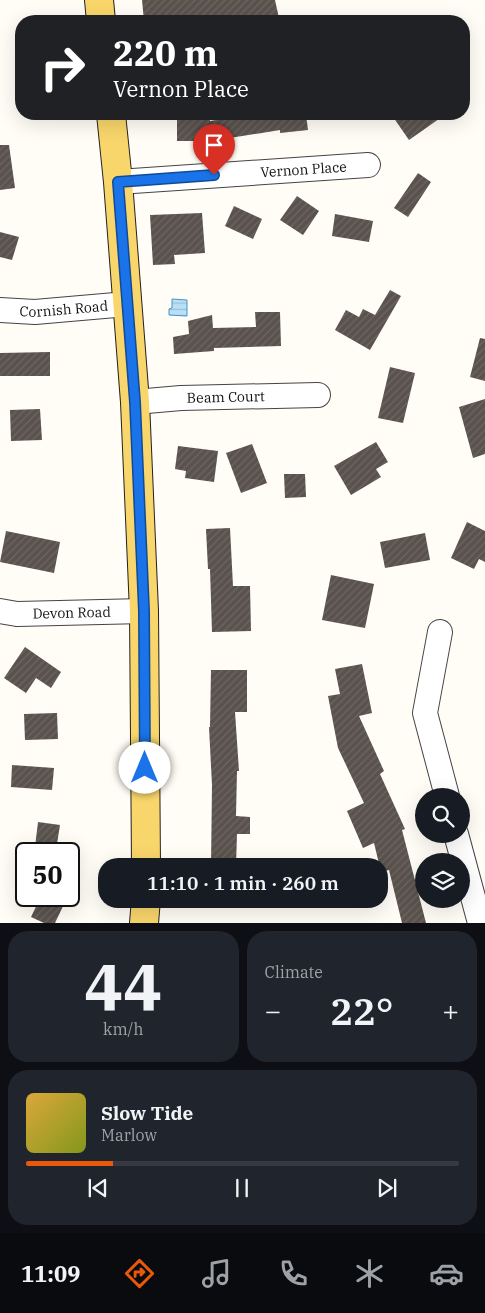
<!DOCTYPE html>
<meta charset="utf-8">
<style>
body{margin:0;font-family:"IBM Plex Serif",serif;background:#20242c;color:#f1f3f6;height:100vh;display:flex;flex-direction:column;font-size:19px;white-space:nowrap}
*{box-sizing:border-box;margin:0}
p{font-size:16px;color:#9ea1a6}
.icon{flex:none;width:28px;height:28px;fill:none;stroke:currentColor;stroke-width:2;stroke-linecap:round;stroke-linejoin:round}
.map{position:relative;height:923px;overflow:hidden}
.details{display:flex;flex-direction:column;gap:8px;padding:8px;background:#0d0f14;flex:1}
.details>*{flex:none}
.top-card{position:absolute;left:15px;top:15px;width:455px;height:105px;border-radius:20px;box-shadow:0 5px 20px #0002;background:#202124;color:#fff;overflow:hidden}
.controls{position:absolute;left:415px;top:788px;display:grid;gap:10px}
.controls a{display:grid;place-items:center;width:55px;height:55px;border-radius:50%;background:#171b24;box-shadow:0 5px 20px #0002;font-size:25px}
.speed{position:absolute;left:15px;top:842px;display:flex;gap:10px;font-size:25px;font-weight:700;text-align:center}
.speed>*{display:grid;place-content:center;width:65px;height:65px;border-radius:50%;background:#171b24;box-shadow:0 5px 20px #0002;line-height:1}
.speed .limit{border:2px solid #111;border-radius:8px;background:#fff;color:#111}
.pin{position:absolute;display:grid;place-items:center;width:42px;height:42px;color:#fff;margin:-51px -21px;border-radius:50% 50% 50% 0;rotate:-45deg;box-shadow:0 0 5px #0007}
.pin .icon{rotate:45deg}
.me{position:absolute;width:55px;margin:-28px;rotate:0deg;stroke-linejoin:round;filter:drop-shadow(0 0 4px #0008)}
.turn{display:flex;align-items:center;gap:18px;height:105px;padding:0 15px;font-size:22px}
.turn .icon{width:65px;height:65px;stroke-width:2.5}
.turn b{display:block;font-size:35px;line-height:42px}
.big{font-size:38px;font-weight:600;line-height:1.1}
.details .card{flex:1;display:flex;flex-direction:column;justify-content:center;gap:8px;min-width:0;padding:0 18px;border-radius:20px;background:#20242c}
.details .dial{align-items:center;gap:0}
.dial b{font-size:65px;line-height:1}
.song{display:flex;align-items:center;gap:15px}
.cover{width:60px;height:60px;border-radius:8px;background:linear-gradient(135deg,hsl(40 70% 55%),hsl(70 70% 35%))}
.played{height:5px;border-radius:2px;background:linear-gradient(90deg,#ea580c 20%,#363941 20%)}
.keys{display:flex;justify-content:space-around;direction:ltr}
.heat{display:flex;justify-content:space-between;align-items:center;font-size:28px;direction:ltr}
.details .tiles{flex:1;display:grid;gap:8px;grid-template-columns:1fr 1fr}
.card:last-child{grid-column:span 2}
.trip{position:absolute;left:98px;top:858px;width:290px;height:50px;border-radius:20px;background:#171b24;box-shadow:0 5px 20px #0002;font-weight:600;line-height:50px;text-align:center}
.menu{display:flex;height:80px;justify-content:space-around;align-items:center;background:#090b0e;color:#9ea1a6}
.menu .icon{width:35px;height:35px}
.menu .active{color:#ea580c}
.menu b{font-size:22px;color:#f1f3f6}
.map>svg:first-child{display:block}
</style>
<div class="map">
<svg width="485" height="923" viewBox="0 0 485 923">
<defs>
<pattern id="water-rules" width="6" height="5" patternUnits="userSpaceOnUse" patternTransform="scale(1.25)"><rect width="6" height="5" fill="#b9e0f7"/><path d="M0 2.5h6" fill="none" stroke="#9ebfd3"/></pattern>
<pattern id="building-hatch" width="6" height="6" patternUnits="userSpaceOnUse" patternTransform="scale(1.25)"><rect width="6" height="6" fill="#5a524d"/><path d="M-1 1l2-2M0 6l6-6M5 7l2-2" fill="none" stroke="#6d6662"/></pattern>
</defs>
<rect width="100%" height="100%" fill="#fffdf5"/>
<path fill="url(#water-rules)" stroke="#3f96cf" d="M172,299L187,300V316L169,315V309L172,308Z"/>
<path fill="url(#building-hatch)" d="M142,0H275L279,18L264,21H144Z
M177,114H210V121L254,114H306L308,130L280,133V130L211,141H177Z
M391,114H446L409,140Z
M0,145H9L15,188L0,190Z
M418,173L431,182L408,217L394,208Z
M297,196L319,211L303,235L280,220Z
M234,206L262,219L253,239L225,226Z
M202,213L205,253L174,255L175,264L153,265L150,215Z
M335,214L373,221L369,242L332,236Z
M0,232L19,237L12,260L0,257Z
M390,290L401,296L370,350L335,330L346,310L359,317L363,309L375,315Z
M255,312H280L281,346L214,348V351L174,354L173,337L189,334L188,321L212,315L213,328L256,327Z
M480,338L485,339V381L470,377Z
M50,352V376H0V353Z
M390,367L415,373L403,423L378,418Z
M485,399V454L473,458L459,407Z
M40,409L42,440L11,441L10,410Z
M376,442L388,462L376,469L381,477L351,495L334,466Z
M252,444L267,483L241,493L226,453Z
M178,446L218,451L214,482L185,478L186,471L175,469Z
M284,474H305L306,497L285,498Z
M467,522L485,531V562L479,559L474,569L451,558Z
M230,528L233,586H250L251,631L212,632L210,569H208L206,529Z
M6,531L60,542L54,573L0,562Z
M425,533L430,560L385,568L380,542Z
M331,575L374,584L365,628L322,620Z
M25,647L61,672L51,688L36,678L26,693L4,678Z
M362,664L372,713L359,716L384,771L380,774L405,829L402,830L426,923H402L389,870L381,872L374,843L363,848L347,811L364,803L338,748L328,696L340,694L335,669Z
M211,670H247V712H235L239,771H237L236,816L250,817V834H237L236,866H211L212,785L209,727H210Z
M57,713L58,739L25,740L24,714Z
M12,765L54,768L52,790L11,787Z
M38,822L60,825L56,850L35,847Z
M41,896H53L65,902L55,923H44L31,917Z"/>
<g fill="none" stroke-linecap="round" stroke-linejoin="round">
<defs>
<g id="minor">
<path id="s1" d="M118,182L368,165"/>
<path id="s2" d="M0,310L35,312L127,304"/>
<path id="s3" d="M135,402L181,398L318,395"/>
<path id="s4" d="M0,611L17,614L144,611"/>
<path d="M440,632L425,713L447,796"/>
<path d="M456,834L480,923"/>
</g>
<path id="major" d="M99,0L101,21
M111,114L118,182L135,402L144,611L146,866
M144,923L146,899"/>
</defs>
<use href="#minor" stroke="#444" stroke-width="26"/>
<use href="#major" stroke="#222" stroke-width="30"/>
<use href="#minor" stroke="#fff" stroke-width="24"/>
<use href="#major" stroke="#f9d66b" stroke-width="28"/>
</g>
<g fill="none" stroke-linecap="round" stroke-linejoin="round">
<defs>
<path id="route" d="M145,768L144,611L135,402L118,182L214,175"/>
</defs>
<use href="#route" stroke="#114b97" stroke-width="12"/>
<use href="#route" stroke="#1a73e8" stroke-width="9"/>
</g>
<g text-anchor="middle" stroke-width="5" stroke-linejoin="round" paint-order="stroke">
<g font-size="14" fill="#111" stroke="#fff">
<text dy="5" stroke="none"><textPath href="#s1" startOffset="186">Vernon Place</textPath></text>
<text dy="5" stroke="none"><textPath href="#s2" startOffset="64">Cornish Road</textPath></text>
<text dy="5" stroke="none"><textPath href="#s3" startOffset="91">Beam Court</textPath></text>
<text dy="5" stroke="none"><textPath href="#s4" startOffset="72">Devon Road</textPath></text>
</g>
</g>
</svg>
<div class="controls">
<a><svg class="icon" aria-label="search" viewBox="0 0 24 24"><circle cx="10" cy="10" r="6"/><path d="M15 15l6 6"/></svg></a>
<a><svg class="icon" aria-label="layers" viewBox="0 0 24 24"><path d="M12 4l9 5-9 5-9-5zM3 14l9 5 9-5"/></svg></a>
</div>
<div class="speed"><div class="limit">50</div></div>
<div class="pin" style="left:214px;top:175px;background:#d93025"><svg class="icon" aria-label="arrive" viewBox="0 0 24 24"><path d="M6 21V4h12l-3 4 3 4H6"/></svg></div>
<svg class="me" style="left:145px;top:768px" viewBox="-20 -20 40 40"><circle r="19" fill="#fff"/><path d="M0-13L10 11 0 6-10 11z" fill="#1a73e8"/></svg>
<div class="trip">11:10 · 1 min · 260 m</div>
<div class="top-card">
<div class="turn"><svg class="icon" aria-label="right" viewBox="0 0 24 24"><path d="M7 20v-9h11M14 6l5 5-5 5"/></svg><div><b>220 m</b>Vernon Place</div></div>
</div>
</div>
<section class="details">
<div class="tiles">
<div class="card dial"><b>44</b><p>km/h</p></div>
<div class="card"><p>Climate</p>
<div class="heat"><a>−</a><b class="big">22°</b><a>+</a></div>
</div>
<div class="card">
<div class="song"><i class="cover"></i><div><b>Slow Tide</b><p>Marlow</p></div></div>
<div class="played"></div>
<div class="keys"><svg class="icon" aria-label="previous" viewBox="0 0 24 24"><path d="M18 5L8 12l10 7zM5 5v14"/></svg><svg class="icon" aria-label="pause" viewBox="0 0 24 24"><path d="M8 5v14M16 5v14"/></svg><svg class="icon" aria-label="next" viewBox="0 0 24 24"><path d="M6 5l10 7-10 7zM19 5v14"/></svg></div>
</div>
</div>
</section>
<nav class="menu">
<b>11:09</b>
<svg class="icon active" aria-label="directions" viewBox="0 0 24 24"><path d="M12 3l9 9-9 9-9-9zM9 14v-3h6M13 9l2 2-2 2"/></svg>
<svg class="icon" aria-label="music" viewBox="0 0 24 24"><path d="M9 18V5l10-2v13"/><circle cx="6" cy="18" r="3"/><circle cx="16" cy="16" r="3"/></svg>
<svg class="icon" aria-label="phone" viewBox="0 0 24 24"><path d="M5 4h4l2 5-3 2q2 4 5 5l2-3 5 2v4C11 20 4 13 5 4z"/></svg>
<svg class="icon" aria-label="climate" viewBox="0 0 24 24"><path d="M12 3v18M4 7l16 10M4 17L20 7"/></svg>
<svg class="icon" aria-label="car" viewBox="0 0 24 24"><path d="M5 17H2v-5l4-1 3-4h7l3 4 3 1v5h-3M9 17h6M6 11h13"/><circle cx="7" cy="17" r="2"/><circle cx="17" cy="17" r="2"/></svg>
</nav>
